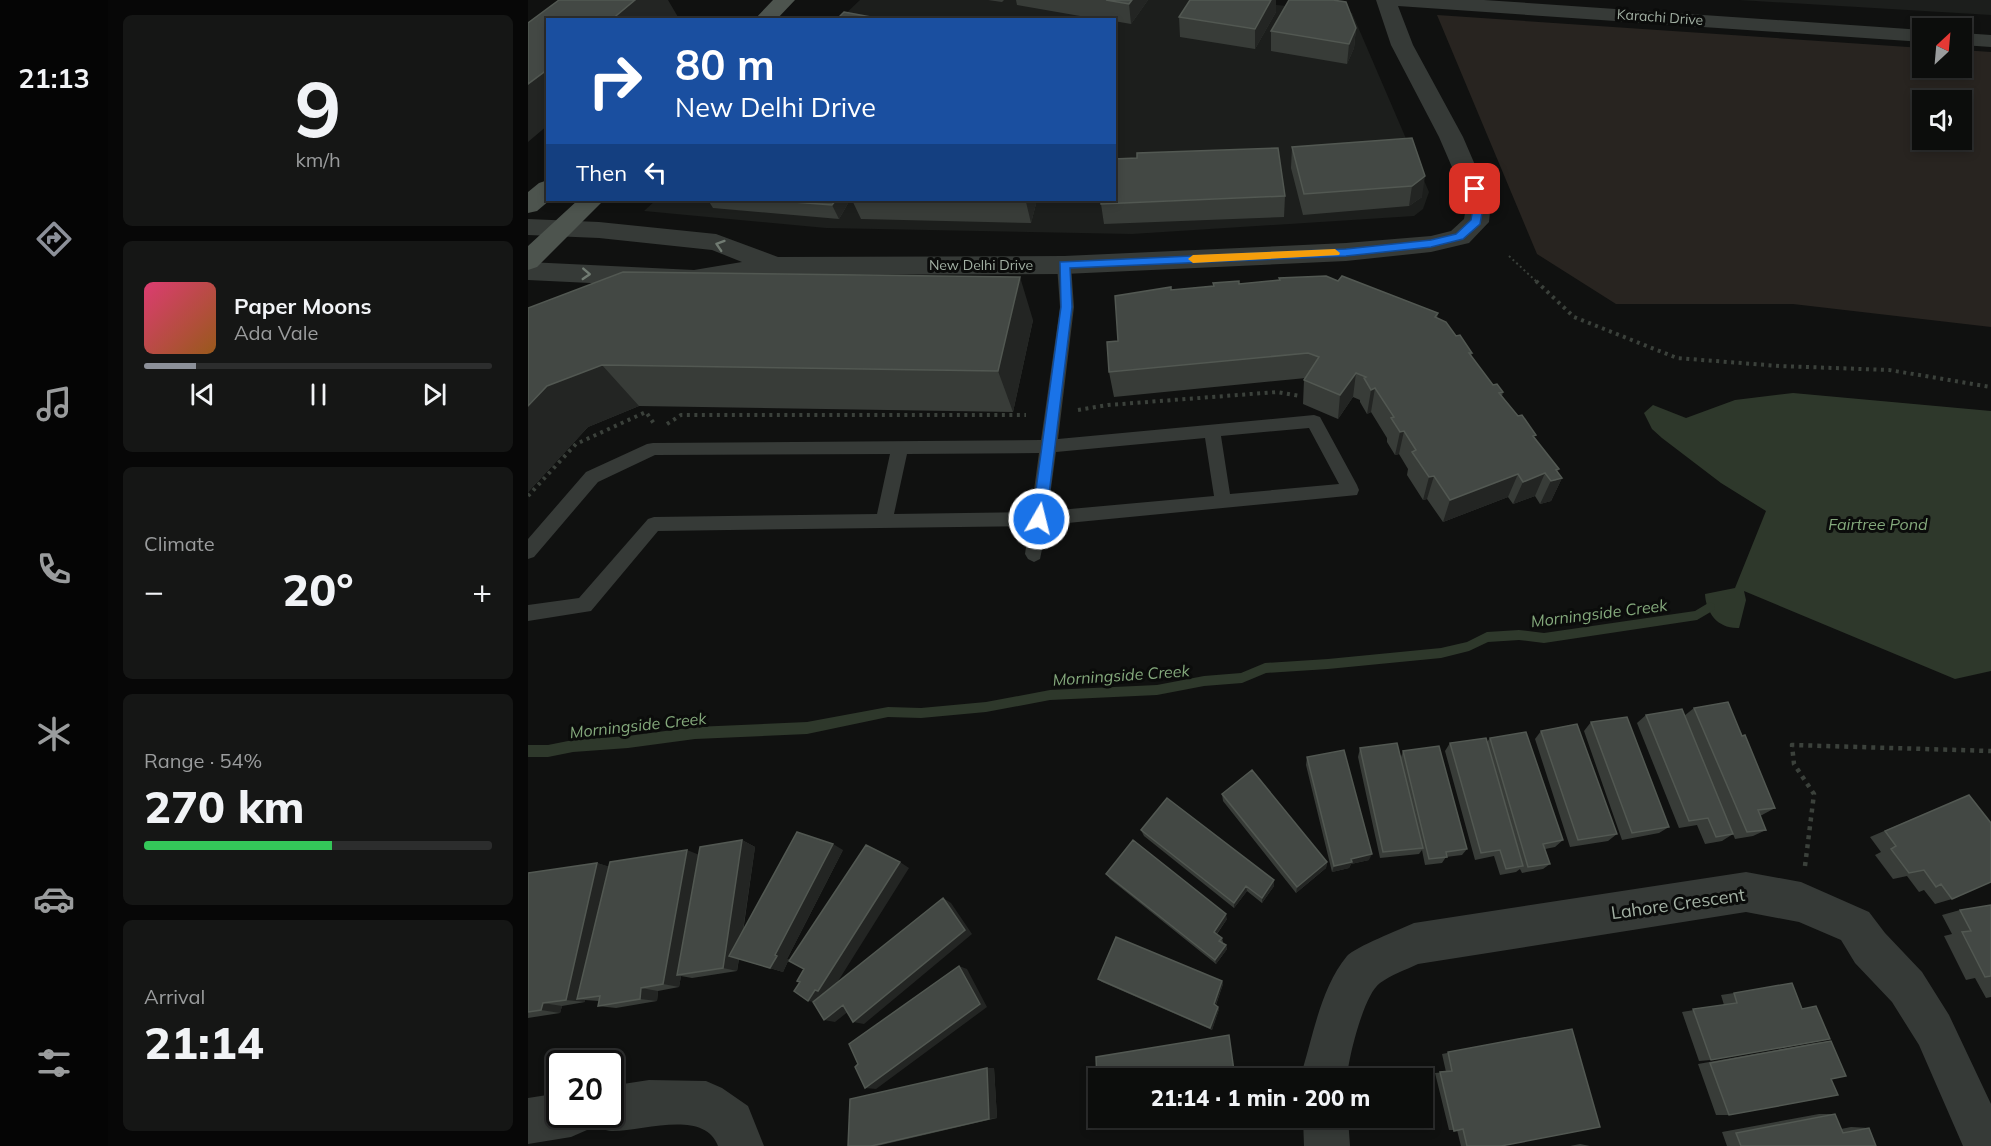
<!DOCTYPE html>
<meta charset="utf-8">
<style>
body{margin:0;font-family:Mulish,sans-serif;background:#151615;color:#f1f3f6;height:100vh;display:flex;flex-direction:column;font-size:22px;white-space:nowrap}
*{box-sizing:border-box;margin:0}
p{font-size:20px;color:#9a9c9d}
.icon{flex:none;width:33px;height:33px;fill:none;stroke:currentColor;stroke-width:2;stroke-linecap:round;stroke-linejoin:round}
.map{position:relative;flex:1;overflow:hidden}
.details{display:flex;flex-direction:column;gap:15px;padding:15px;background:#070707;width:420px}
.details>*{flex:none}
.guide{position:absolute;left:18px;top:18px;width:570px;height:183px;border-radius:0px;box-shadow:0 3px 9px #0003,0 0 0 2px #2c2d2d;background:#1a4fa0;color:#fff;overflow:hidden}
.needle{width:39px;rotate:26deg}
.fabs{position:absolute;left:1384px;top:18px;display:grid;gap:12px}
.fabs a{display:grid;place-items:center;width:60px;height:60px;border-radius:0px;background:#0c0d0c;box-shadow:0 3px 9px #0003,0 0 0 2px #2c2d2d;font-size:30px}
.speed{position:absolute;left:18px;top:1050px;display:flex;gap:12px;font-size:30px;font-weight:700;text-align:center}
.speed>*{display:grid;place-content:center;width:78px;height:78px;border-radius:50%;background:#0c0d0c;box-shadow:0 3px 9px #0003,0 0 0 2px #2c2d2d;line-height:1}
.speed .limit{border:3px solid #111;border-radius:9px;background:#fff;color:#111}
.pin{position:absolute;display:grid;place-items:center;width:51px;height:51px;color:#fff;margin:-26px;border-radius:12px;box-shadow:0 3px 9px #0006}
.me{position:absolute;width:66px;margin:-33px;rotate:8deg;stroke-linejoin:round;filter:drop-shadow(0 0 4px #0008)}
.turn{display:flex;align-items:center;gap:21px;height:126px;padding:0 30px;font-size:27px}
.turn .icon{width:78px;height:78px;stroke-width:2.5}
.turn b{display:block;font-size:42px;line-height:51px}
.then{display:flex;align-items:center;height:57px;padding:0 30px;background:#0003;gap:12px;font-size:22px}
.big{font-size:45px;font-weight:800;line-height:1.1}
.details .widget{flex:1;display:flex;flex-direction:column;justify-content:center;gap:9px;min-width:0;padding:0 21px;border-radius:9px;background:#151615}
.details .dial{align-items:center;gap:0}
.dial b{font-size:78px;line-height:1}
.song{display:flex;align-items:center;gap:18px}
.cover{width:72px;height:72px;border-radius:9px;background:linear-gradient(135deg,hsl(340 70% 55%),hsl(30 70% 35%))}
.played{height:6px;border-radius:3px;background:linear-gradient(90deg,#8c9099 15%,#2c2d2d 15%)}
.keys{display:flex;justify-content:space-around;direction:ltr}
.heat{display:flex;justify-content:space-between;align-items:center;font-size:33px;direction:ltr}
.charge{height:9px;border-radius:4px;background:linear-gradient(90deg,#34c759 54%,#2c2d2d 0)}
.trip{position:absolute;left:560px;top:1068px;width:345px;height:60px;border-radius:0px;background:#0c0d0c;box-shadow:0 3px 9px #0003,0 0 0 2px #2c2d2d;font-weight:800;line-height:60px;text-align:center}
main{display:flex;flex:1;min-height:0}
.tab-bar{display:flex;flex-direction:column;width:108px;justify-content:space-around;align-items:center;background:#050505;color:#9a9c9d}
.tab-bar .icon{width:42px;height:42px}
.tab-bar .active{color:#8c9099}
.tab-bar b{font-size:27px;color:#f1f3f6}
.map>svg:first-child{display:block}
</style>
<main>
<nav class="tab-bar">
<b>21:13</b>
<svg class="icon active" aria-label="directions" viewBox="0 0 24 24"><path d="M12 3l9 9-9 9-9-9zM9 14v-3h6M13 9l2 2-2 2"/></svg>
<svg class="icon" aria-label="music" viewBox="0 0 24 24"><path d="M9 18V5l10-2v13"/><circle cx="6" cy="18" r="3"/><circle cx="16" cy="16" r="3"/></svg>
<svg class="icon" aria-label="phone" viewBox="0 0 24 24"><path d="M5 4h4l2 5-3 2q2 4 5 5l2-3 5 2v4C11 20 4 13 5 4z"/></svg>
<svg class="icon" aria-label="climate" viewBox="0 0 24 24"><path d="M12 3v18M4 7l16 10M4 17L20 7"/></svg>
<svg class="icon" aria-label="car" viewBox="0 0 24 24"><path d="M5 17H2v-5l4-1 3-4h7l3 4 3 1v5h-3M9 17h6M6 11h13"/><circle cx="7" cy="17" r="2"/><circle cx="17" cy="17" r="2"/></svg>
<svg class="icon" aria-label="filters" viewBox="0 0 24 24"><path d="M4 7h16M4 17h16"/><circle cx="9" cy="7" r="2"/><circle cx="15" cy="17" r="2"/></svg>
</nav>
<section class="details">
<div class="widget dial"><b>9</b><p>km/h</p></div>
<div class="widget">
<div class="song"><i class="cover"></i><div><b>Paper Moons</b><p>Ada Vale</p></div></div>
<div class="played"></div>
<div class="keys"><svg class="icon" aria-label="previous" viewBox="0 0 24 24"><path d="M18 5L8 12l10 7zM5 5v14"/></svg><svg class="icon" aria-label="pause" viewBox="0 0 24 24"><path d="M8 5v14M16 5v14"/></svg><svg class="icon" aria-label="next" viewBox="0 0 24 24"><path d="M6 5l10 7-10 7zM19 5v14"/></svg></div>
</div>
<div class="widget"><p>Climate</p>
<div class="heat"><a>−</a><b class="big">20°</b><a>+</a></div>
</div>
<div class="widget"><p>Range · 54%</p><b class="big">270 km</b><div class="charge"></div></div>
<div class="widget"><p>Arrival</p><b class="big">21:14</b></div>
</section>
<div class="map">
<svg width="1463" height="1146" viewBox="0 0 1463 1146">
<rect width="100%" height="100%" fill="#101110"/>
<path fill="#1c1e1c" d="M332,0H701L824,13L901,192L895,209L886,216L604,234L298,228L116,211L128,200H586V20L312,19Z
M1211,0H1463V15Z"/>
<path fill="#282420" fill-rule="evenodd" d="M909,15L1395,48V68H1434V50L1463,52V327L1265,304H1088L1009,254ZM1395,100H1434V140H1395Z"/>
<path fill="#2e382b" d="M1265,393L1463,411V671L1427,679L1216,591L1218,600L1211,628C1190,629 1178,613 1177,594L1207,588L1238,511L1193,483L1134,438L1124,429L1116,413L1125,405L1158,418L1207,400Z"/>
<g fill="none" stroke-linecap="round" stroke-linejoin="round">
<path fill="#2e382b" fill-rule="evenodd" d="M1182,602L1186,604L1187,607L1186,610L1169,620L1016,643L991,640L960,642L941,651L913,658L800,669L738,673L714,683L676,686L629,695L522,700L458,712L393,718L360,717L279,734L167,739L100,748L45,752L20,757H0V745H20L45,740L100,736L167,727L279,722L360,707L393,708L458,702L522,690L629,685L676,676L713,673L737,663L800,659L913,648L939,642L959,632L991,630L1016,633L1167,611Z"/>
<path stroke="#3b413b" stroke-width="2" stroke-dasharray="2 3" stroke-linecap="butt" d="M981,256L1010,283"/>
<path stroke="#3b413b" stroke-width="4" stroke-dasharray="3 4.5" stroke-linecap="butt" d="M1008,281L1046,317L1149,358L1251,366L1361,370L1463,387
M550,410L580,405L749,392L772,396
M139,424L153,415H498
M0,496L48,444L118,412L127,425"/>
<path stroke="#3b413b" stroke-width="4.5" stroke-dasharray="4 5" stroke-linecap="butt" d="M1277,866L1286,794L1266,764L1264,745L1463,751"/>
<path fill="#363a37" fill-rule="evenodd" d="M536,260L543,265L546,307L530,439L786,415L792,417L829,485L831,490L829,495L519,525L512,559L506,562L500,559L497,554L501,526L130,531L63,611L0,621V605L51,598L120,519L126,517L349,514L362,454L127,455L70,482L6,557L0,559V539L58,472L119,444L125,443L513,440L532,307L529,265ZM781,428L811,484L702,494L693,436ZM677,438L686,496L520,511L528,452ZM511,453L503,512L366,514L379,454Z"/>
<path fill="#363a37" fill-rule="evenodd" d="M848,0H956L1395,30V42L870,6L885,45L935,137L963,202L961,222L941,243L903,252L818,261L536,274L247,275L166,288L0,280V262L166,270L214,262L184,250L71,238L0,235V219L71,222L188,234L250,257L536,256L818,243L903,236L923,231L936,219L939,202L911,137L863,45Z
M1434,33L1463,35V47L1434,45Z
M1218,872L1273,882L1341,912L1357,933L1394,972L1421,1015L1463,1104V1146H1435L1391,1045L1364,1002L1327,963L1313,940L1271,922L1218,912L890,964C877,970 863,975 852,983C836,994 820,1059 819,1078H775V1068C786,1031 794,986 819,956C827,947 873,929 886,923Z
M121,1080L178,1081L194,1088L220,1106L236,1146H190C176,1108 113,1132 83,1131C78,1131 71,1127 66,1125L64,1119L59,1130L43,1137L0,1144V1098L32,1093V1114H82V1086Z
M775,1118H820L822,1146H776Z"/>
<path fill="#4d544e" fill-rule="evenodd" d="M245,0H267L248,20H226Z
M20,180V200H22L9,211L0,213V192L11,183Z
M50,200H76L9,267L0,270V246Z"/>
</g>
<path fill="#383c38" d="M460,0H476L474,2Z
M488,0H620L603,24L586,21V20H575L489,5Z
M662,0H748V12L727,49L652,37L651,17Z
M828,28L826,48L819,64L743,51V31Z
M884,138L894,197L881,206L775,215L763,168L764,147Z
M757,196L756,217L576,224L573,204Z
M180,200H322L311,219L185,208Z
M324,200H509L503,223L333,219Z
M751,278L810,281L910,313L909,318L928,336L944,353L943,356L965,385L975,392L974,396L1007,438L1034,478L1023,501L1012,504L1007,496L985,504L980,497L915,522L899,499L895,500L879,475L880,469L871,454L867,455L859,442V438L843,412L839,414L832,402V400L825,397L810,419L775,404L776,380L778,378L586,397L581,372L590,341L643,290L751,280Z
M0,308L505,320L485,412L111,406L60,427L0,492Z
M1166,708L1247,808L1234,815L1232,816L1238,830L1225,836L1207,839L1205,834L1194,841L1177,844L1169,825L1151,828L1109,723L1118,715L1156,716Z
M1063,722L1141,827L1131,833L1094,840L1056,731Z
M1013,731L1089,834L1080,841L1042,847L1007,739Z
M962,738L1035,840L1027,847L1017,849L1022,864L1015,869L994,873L992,869L988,872L972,875L966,856L947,860L917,751L922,743L959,742Z
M832,748L873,757L875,751L939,849L934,855L918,857L914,863L897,865L894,850L891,854L852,858L830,757Z
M779,757L841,860L823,864L821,868L804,872L778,765Z
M694,794L799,862L798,868L768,893L695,801Z
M1441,795L1424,899L1407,904L1396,890L1391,892L1379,876L1365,879L1347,855L1353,852L1342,837Z
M613,830L746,886L734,903L719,891L706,908L616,836Z
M214,840L227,847L215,932L315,850L259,959H261L255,972L211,959L209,971L164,978L153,976L151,987L130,991L129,1001L88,1008L70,1006L71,1001L57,1000V1002L34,1006L32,1013L0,1018V873L69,863L81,867L170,855Z
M578,874L699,919L689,934L694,938L695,942L694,943L698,945L699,949L688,964L582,879Z
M1463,905V997L1458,998L1447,978L1438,980L1416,936L1424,934L1414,915L1432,910Z
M570,979L694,981L695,984L688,1005L691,1009L684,1030L574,982Z
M1206,993L1274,1009L1288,1006L1183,1060L1171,1061L1154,1012L1196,1005L1193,995Z
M1044,1029L973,1146H933L929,1130H921L907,1073L918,1072L914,1054Z
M1303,1041V1079L1201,1115H1188L1170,1064L1287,1043Z
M466,1068L469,1118L349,1146H320Z
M1291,1114H1307L1313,1129L1323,1127L1341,1128L1348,1146H1199L1194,1132Z
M1052,1144L1062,1146H1042Z"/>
<path fill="#232523" d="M107,0H140L150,17L147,20H82Z
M604,0H620L603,24L601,4Z
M743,0H748V12L727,49V29Z
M828,28L826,48L819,64L821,44Z
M20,69V125L0,142V84Z
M897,176L894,197L881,206L884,186Z
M308,200H322L311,219L304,205Z
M499,200H509L503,223L498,202Z
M492,277L505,320L485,412L470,371Z
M74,365L111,406L60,427L0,492V406L19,386Z
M828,373L825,397L810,419L812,395Z
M847,388L843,412L839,414L843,390Z
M876,431L871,454L867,455L872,432Z
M1031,469L1026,481L1034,478L1023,501L1012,504L1028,470Z
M1017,473L1007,496L985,504L995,482Z
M990,474L980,497L915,522L922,500Z
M906,476L899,499L895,500L901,477Z
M214,840L227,847L209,971L195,968Z
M305,844L315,850L259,959H261L255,972L242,968L247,955Z
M159,850L174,856L149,975L153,976L151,987L135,984Z
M844,854L841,860L823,864L821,868L804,872L806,866L823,859Z
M372,862L381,868L302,994L292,1003L280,1001Z
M799,862L798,868L768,893L769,887Z
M69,863L86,868L49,999L57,1000V1002L38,1000Z
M746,880V886L734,903V898Z
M718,886L719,891L706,908V903Z
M415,898L423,903L444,934L336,1024L325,1022Z
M698,914L699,919L687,936L686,932Z
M698,945L699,949L688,964L687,960Z
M431,966L439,969L459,1007L348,1089L337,1088Z
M694,981L695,984L687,1007L686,1004Z
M113,988L130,991L129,1001L112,999Z
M15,1003L34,1006L32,1013L13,1010Z
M315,1005L326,1007L307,1022L296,1020Z
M690,1007L691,1009L684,1030L682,1028Z
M459,1068H466L469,1118L461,1119Z"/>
<path fill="#434844" stroke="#525852" stroke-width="1.5" d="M31,0H107L83,20H20V69L0,84V23Z
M578,0H604L601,4Z
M662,0H743L727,29L651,17Z
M761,0H805L818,2L828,28L821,44L743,31Z
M316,12L359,20H308Z
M884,138L897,176L884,186L776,194L764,147Z
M750,148L757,196L573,204V200H586V159L609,158V153Z
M240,200H308L304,205Z
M353,200H499L498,202Z
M95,272L492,277L470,371L74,365L19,386L0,406V308Z
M798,276L810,281L814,276L910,313L907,317L918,322L928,336L932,335L944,353H941L965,385L969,384L975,392L971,393L990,416L994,415L1008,435L1005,436L1031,469L1028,470L1034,478L1023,481L1017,473L995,482L990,474L922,500L906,476L901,477L884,452L888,450L876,431L872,432L863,418L866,417L847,388L843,390L836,378L838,377L828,373L812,395L776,380L791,357L780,353L581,372L579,342L590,341L587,296L643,287V290L686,286L685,283L711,281V284L752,280L751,278Z
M1200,702L1214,736L1217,735L1247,808L1230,810L1238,830L1219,832L1166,708Z
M1154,709L1205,834L1188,837L1180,818L1161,821L1118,715Z
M1099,717L1141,827L1104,833L1063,722Z
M1049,724L1089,834L1050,840L1013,731Z
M998,732L1035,840L1015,844L1022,864L1000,867L962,738Z
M958,738L995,866L978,869L972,850L953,853L922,743Z
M869,743L895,848L855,852L832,748Z
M911,746L939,849L918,852L919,857L901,859L875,751Z
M816,750L844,854L823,859L824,862L806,866L779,757Z
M724,770L799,862L769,887L694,794Z
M1441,795L1463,823V882L1424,899L1413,884L1408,887L1396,870L1381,873L1363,849L1368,846L1357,831Z
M639,798L746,880L734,898L718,886L706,903L613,830Z
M269,832L305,844L247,955L249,956L242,968L201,956Z
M214,840L195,968L149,975L172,847Z
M605,840L698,914L686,932L694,938L691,941L698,945L687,960L578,874Z
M338,845L372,862L290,991L287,990L280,1001L266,991L272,982L269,981L276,969L261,961Z
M159,850L135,984L113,988L112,999L70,1006L72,996L49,999L82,862Z
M69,863L38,1000L15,1003L13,1010L0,1012V873Z
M415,898L437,930L325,1022L315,1005L296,1020L285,1002Z
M1463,905V976L1457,977L1434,932L1443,931L1432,910Z
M588,937L694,981L686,1004L690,1007L682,1028L570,979Z
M431,966L452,1004L337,1088L327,1067L330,1064L321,1044Z
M1264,983L1274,1009L1288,1006L1302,1039L1183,1060L1165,1009L1209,1003L1206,993Z
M1044,1029L1072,1127L973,1146H939L935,1129L926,1131L912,1072L924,1071L920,1052Z
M701,1035L707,1078H570V1107L568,1057Z
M1303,1041L1318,1076L1303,1079L1310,1095L1201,1115L1182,1063Z
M459,1068L461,1119L343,1146H320L322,1099Z
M1307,1114L1315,1133L1341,1128L1348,1146H1213L1208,1133Z"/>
<defs><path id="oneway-chevron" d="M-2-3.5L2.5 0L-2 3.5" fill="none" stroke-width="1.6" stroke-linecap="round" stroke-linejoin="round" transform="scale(1.5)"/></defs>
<g stroke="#717b72">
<use href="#oneway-chevron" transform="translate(192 245) rotate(-162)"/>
<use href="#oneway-chevron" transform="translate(58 274) rotate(3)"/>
</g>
<path fill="#1a73e8" stroke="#114b97" stroke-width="1.5" d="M947,186L952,189L956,202L952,224L935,239L903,247L818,256L542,268L544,307L518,519L516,523H506L504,519L533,307L532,262L818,249L903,240L928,234L943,220L946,202L942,189Z"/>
<path fill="#f59e0b" d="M807,249L812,253L811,255L665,263L660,259L665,255Z"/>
<g text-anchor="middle" stroke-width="6" stroke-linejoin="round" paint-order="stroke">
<g font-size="14" fill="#a2b0a3" stroke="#0b0c0b">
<text transform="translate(1132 17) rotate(4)" y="5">Karachi Drive</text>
<text x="453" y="270">New Delhi Drive</text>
</g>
<g font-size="16" font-style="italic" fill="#84a97c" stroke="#0b0c0b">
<text x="1350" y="530">Fairtree Pond</text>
<text transform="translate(1071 613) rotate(-7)" y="6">Morningside Creek</text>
<text transform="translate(593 675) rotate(-4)" y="6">Morningside Creek</text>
<text transform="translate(110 725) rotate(-6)" y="6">Morningside Creek</text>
</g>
<g font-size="18" fill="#a2b0a3" stroke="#0b0c0b">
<text transform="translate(1150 904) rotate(-8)" y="6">Lahore Crescent</text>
</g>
</g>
</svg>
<div class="fabs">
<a><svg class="needle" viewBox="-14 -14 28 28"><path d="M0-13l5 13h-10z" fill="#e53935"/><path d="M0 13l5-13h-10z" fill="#9a9c9d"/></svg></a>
<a><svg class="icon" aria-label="sound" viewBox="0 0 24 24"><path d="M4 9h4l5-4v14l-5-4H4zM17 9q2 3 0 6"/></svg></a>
</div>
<div class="speed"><div class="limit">20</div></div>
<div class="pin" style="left:947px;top:189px;background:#d93025"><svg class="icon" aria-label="arrive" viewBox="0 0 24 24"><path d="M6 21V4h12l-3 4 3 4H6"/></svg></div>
<svg class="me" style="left:511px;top:519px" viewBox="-20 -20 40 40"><circle r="17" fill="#1a73e8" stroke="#fff" stroke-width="3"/><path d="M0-11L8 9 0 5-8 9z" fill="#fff"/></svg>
<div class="trip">21:14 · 1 min · 200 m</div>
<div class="guide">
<div class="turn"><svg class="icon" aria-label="right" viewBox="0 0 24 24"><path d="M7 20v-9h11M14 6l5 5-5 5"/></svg><div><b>80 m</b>New Delhi Drive</div></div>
<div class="then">Then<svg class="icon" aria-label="left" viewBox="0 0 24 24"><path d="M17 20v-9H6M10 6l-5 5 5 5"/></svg></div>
</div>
</div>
</main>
